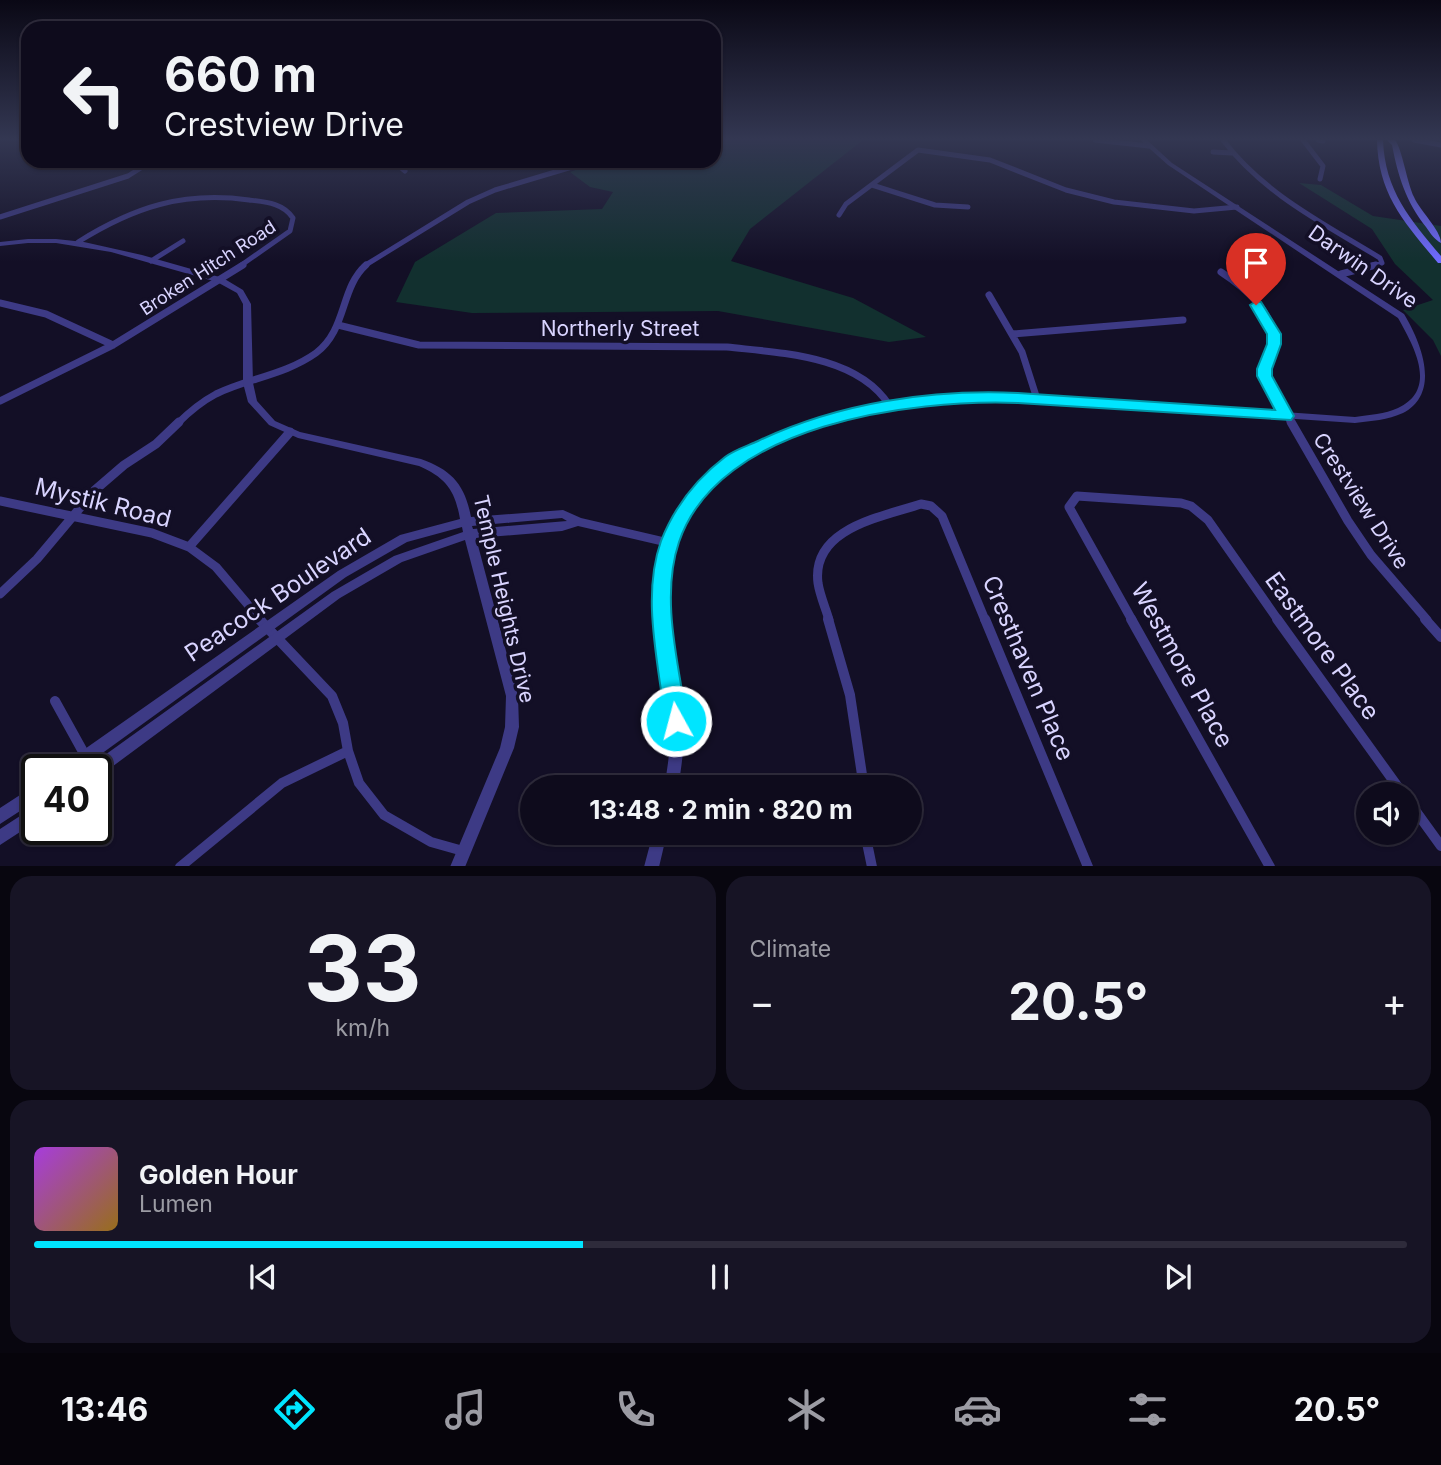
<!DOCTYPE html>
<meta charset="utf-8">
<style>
body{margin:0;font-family:Inter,sans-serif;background:#171425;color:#f1f3f6;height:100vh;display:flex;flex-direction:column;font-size:26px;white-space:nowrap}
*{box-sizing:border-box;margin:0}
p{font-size:23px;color:#9b9ba3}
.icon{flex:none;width:38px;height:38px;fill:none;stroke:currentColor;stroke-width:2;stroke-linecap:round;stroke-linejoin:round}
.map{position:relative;height:866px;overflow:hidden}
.details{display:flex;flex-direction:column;gap:10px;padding:10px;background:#08060f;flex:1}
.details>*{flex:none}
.top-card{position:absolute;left:21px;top:21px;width:700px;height:147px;border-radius:21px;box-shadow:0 2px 5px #0004,0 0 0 2px #2e2b3b;background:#0e0b1c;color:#f1f3f6;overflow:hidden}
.buttons{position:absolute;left:1356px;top:782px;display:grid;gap:14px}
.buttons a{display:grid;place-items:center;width:63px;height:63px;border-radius:50%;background:#0e0b1c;box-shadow:0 2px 5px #0004,0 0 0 2px #2e2b3b;font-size:35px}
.speed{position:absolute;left:21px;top:754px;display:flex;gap:14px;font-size:35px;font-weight:700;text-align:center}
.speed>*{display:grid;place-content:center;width:91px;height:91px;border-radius:50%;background:#0e0b1c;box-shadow:0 2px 5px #0004,0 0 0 2px #2e2b3b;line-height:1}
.speed .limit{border:4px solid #111;border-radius:10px;background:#fff;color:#111}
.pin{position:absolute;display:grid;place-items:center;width:60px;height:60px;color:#fff;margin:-72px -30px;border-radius:50% 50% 50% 0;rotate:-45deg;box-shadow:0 0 7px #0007}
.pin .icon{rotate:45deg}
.me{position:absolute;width:77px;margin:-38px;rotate:353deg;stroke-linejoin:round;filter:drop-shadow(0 0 5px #0008)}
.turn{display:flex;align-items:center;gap:24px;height:147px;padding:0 28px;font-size:32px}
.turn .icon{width:91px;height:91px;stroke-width:2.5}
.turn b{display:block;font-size:49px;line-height:60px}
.big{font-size:52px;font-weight:700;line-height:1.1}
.details .card{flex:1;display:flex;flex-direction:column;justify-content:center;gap:10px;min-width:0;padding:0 24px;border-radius:21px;background:#171425}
.details .dial{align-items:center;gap:0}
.dial b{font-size:91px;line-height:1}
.song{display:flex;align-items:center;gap:21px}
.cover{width:84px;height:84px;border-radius:10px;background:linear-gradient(135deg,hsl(280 70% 55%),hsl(40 70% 35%))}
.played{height:7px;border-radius:4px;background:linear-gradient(90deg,#00e5ff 40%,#2e2b3b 40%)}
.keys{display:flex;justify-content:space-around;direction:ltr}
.heat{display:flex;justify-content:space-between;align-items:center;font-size:38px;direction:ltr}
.details .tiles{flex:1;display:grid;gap:10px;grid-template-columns:1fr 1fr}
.card:last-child{grid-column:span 2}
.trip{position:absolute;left:520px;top:775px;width:402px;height:70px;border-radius:35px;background:#0e0b1c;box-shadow:0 2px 5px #0004,0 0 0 2px #2e2b3b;font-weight:700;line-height:70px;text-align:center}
.tab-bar{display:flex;height:112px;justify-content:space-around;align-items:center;background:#06040b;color:#9b9ba3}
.tab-bar .icon{width:49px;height:49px}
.tab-bar .current{color:#00e5ff}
.tab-bar b{font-size:32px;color:#f1f3f6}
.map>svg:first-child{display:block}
</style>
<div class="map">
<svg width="1441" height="867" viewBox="0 0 1441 867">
<rect width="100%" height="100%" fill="#130f26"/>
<path fill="#12302f" d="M714,140H863L750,229L731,261L853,298L926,337L889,342L718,311L472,313L396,302L415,262L496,213L602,209L613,192L590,187L570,172L601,161H714Z
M1299,183L1321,185L1373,216L1441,226V356L1433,340L1403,310L1433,300L1395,264L1372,229Z"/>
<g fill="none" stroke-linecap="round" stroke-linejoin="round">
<path stroke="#3d3a85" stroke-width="5" d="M1095,140L1149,146
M1223,140C1264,194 1323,223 1380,258L1382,263L1369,266
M1303,140L1323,166L1320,179
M1318,140L1323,141
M1414,140L1441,145
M1213,152L1232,153
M393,161L405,171
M872,185L935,205L968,207
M839,215L846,204L918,150L990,160L1066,190L1114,202L1194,211L1237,207
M0,217L128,176L152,161
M78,242C134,207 183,191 249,200C266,202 283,203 293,218L290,231L240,266
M151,261L183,241
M364,266L468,202L495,190L592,161"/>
<path stroke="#3d3a85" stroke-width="7" d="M1221,272C1244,287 1277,314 1274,345C1273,356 1266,365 1265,376L1292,424
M1341,274L1376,265
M989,295L1022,352L1037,399
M0,303L46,314L113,345
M338,325L419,345L727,347C780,353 857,355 889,405
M1012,334L1183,320
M0,401L113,345L243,265
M177,424C189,412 201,402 216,394C249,378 285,375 316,353C347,330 340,288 366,265"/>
<path stroke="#3d3a85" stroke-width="9" d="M1291,422L1348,521L1371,555L1427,620
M0,501L152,533L189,547L216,567L261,620
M189,547L290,432
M0,594L37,559L95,490L124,465L156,444L179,422
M829,620C826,609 820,596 818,583C811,528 882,517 921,504L931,506L942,516L985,620
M1132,620L1069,507L1077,496L1181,503L1191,506L1208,520L1278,620"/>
<path stroke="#3d3a85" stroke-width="10" d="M259,619L332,696L343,723L348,751L359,783L384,815L431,842L463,851
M828,619L850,695L864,788
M985,619L1088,867
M1131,619L1270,867
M1277,619L1403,794
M1425,619L1441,637
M55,701L86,757
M1407,799L1441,846
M865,833L872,867
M180,867L282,783L348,751"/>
<path fill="#3d3a85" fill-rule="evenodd" d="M1140,140H1147L1172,163L1404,314C1422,344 1441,393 1403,413C1388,420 1371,421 1355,423L1045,402C1016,400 988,398 960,400C921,403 883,410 845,420C759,444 676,481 668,582C664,628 678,674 683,719C685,742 682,765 678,788H664C668,766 671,745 670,723C666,663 646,605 664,546L578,526L562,531L476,538L518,696L519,727L514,748L465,867H450L500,748L505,727L506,696L465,540L402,562L340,598L101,775L96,777V770H89L91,765L332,592L394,556L463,532L462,527L407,542L346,577L79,770H60L62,765L338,571L400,535L460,519C455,490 446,478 419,466L298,438L269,425L248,402L243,383V304L237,293L217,282L111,252L56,243H28L0,246V242L28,239H56L84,242L142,255L223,278L243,290L251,304L253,383L257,401L275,421L300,432L421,459C452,470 465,485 471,517L563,510L581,518L667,538C679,513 692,491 712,472C742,445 784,431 822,420C891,401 951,391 1023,394L1355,417C1369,415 1385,414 1398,408C1439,389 1413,345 1398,318L1168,165ZM562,518L567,521L473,529L472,526Z
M37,784V800L0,824V808Z
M37,805V821L0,845V829Z
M653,833H667L659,867H644Z"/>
<path fill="#6f6bff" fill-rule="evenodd" d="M1377,140H1383C1385,191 1410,219 1441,256V263H1438C1405,223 1378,195 1377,140Z
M1387,140H1395C1402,148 1407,183 1414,197C1420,211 1441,230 1441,243C1435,240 1430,233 1426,227C1406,202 1398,176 1392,145Z"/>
</g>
<linearGradient id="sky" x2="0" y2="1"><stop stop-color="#0a0815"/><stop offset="0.53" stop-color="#333752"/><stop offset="1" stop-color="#333752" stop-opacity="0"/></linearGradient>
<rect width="1441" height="262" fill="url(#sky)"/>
<path fill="#00e5ff" stroke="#0095a6" stroke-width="2" d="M1256,301L1261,302L1281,334V344L1272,369V376L1294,416L1291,420L1018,403C911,399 719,424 679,542C660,598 679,665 687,721L684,729L676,732L669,729L665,721C659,664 641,597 661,541C674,508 696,479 725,457C734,450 747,446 758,441C838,403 930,389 1018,393L1275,410L1257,376V369L1267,344V334L1250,305Z"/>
<g text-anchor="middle" stroke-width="7" stroke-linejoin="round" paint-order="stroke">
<g font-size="18" fill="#d9d4ff" stroke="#130f26">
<text transform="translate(208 268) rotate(-33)" y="6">Broken Hitch Road</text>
</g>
<g font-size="21" fill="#d9d4ff" stroke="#130f26">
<text transform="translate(1363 267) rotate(35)" y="7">Darwin Drive</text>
<text x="620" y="336">Northerly Street</text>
<text transform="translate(1361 501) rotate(57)" y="7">Crestview Drive</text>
<text transform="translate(504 599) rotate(77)" y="7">Temple Heights Drive</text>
</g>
<g font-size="24" fill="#d9d4ff" stroke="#130f26">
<text transform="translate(103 503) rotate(14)" y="8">Mystik Road</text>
<text transform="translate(278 595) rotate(-34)" y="8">Peacock Boulevard</text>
<text transform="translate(1322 646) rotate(54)" y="8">Eastmore Place</text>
<text transform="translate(1182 665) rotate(61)" y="8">Westmore Place</text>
<text transform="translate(1028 668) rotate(67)" y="8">Cresthaven Place</text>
</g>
</g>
</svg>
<div class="buttons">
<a><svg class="icon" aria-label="sound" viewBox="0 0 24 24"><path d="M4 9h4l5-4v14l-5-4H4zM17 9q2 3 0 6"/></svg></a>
</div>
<div class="speed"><div class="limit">40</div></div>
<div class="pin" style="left:1256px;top:305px;background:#d93025"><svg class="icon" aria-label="arrive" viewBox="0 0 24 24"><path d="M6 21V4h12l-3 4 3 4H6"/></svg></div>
<svg class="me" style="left:676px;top:721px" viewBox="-20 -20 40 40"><circle r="17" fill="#00e5ff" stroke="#fff" stroke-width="3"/><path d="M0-11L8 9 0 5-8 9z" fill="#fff"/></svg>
<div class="trip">13:48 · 2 min · 820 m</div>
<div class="top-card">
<div class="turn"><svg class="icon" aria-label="left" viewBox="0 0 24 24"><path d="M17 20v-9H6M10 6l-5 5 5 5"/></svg><div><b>660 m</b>Crestview Drive</div></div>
</div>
</div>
<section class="details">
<div class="tiles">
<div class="card dial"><b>33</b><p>km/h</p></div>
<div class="card"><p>Climate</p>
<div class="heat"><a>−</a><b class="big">20.5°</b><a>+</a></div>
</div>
<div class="card">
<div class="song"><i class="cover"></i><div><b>Golden Hour</b><p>Lumen</p></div></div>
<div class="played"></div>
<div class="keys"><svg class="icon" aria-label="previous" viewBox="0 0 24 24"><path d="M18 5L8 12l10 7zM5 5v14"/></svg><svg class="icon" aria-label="pause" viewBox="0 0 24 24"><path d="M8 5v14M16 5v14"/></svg><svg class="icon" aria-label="next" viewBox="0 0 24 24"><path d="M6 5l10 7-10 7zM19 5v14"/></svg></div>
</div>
</div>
</section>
<nav class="tab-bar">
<b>13:46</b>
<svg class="icon current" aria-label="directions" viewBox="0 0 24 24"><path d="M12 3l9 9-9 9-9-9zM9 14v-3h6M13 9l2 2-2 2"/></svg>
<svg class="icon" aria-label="music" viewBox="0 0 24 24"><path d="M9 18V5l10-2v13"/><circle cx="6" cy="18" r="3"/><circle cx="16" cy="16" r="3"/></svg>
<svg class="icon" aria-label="phone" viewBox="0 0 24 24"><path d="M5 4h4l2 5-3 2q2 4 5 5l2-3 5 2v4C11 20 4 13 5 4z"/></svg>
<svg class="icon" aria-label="climate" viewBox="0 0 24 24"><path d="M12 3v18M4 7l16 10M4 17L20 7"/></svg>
<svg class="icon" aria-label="car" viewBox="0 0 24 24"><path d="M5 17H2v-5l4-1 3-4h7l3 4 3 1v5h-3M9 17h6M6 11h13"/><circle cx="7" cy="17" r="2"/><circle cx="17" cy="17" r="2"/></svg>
<svg class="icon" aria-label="filters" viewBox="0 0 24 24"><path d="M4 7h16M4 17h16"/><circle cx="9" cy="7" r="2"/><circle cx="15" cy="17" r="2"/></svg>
<b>20.5°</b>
</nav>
